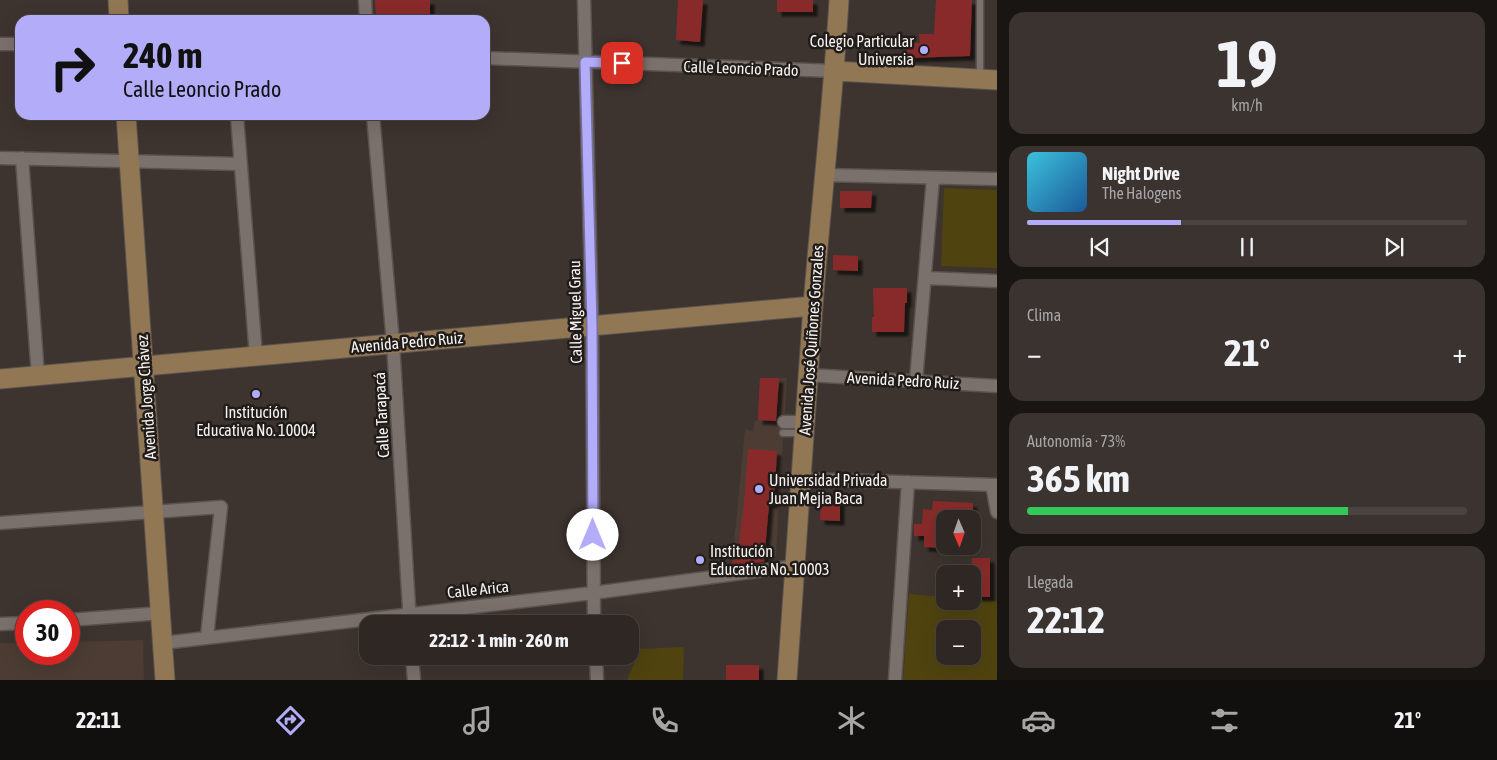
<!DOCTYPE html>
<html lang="es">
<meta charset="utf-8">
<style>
body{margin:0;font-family:"Asap Condensed",sans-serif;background:#3a3330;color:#f1f3f6;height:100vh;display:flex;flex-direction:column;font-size:19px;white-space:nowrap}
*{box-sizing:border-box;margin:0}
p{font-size:16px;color:#a7a5a6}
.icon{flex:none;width:28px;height:28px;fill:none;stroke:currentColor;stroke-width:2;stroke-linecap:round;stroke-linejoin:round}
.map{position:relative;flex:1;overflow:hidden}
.panel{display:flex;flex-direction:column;gap:12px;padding:12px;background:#191513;width:500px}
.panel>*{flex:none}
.banner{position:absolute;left:15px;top:15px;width:475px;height:105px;border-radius:15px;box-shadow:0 5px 20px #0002,0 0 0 1px #494441;background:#b3adf9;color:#111;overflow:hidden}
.needle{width:32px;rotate:178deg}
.controls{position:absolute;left:936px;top:510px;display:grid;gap:10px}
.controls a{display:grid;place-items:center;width:45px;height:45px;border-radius:10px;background:#2e2723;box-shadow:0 5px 20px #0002,0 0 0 1px #494441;font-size:25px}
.speed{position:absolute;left:15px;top:600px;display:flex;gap:10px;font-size:25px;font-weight:700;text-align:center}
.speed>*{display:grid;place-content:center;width:65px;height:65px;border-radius:50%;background:#2e2723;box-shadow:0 5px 20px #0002,0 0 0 1px #494441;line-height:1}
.speed .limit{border:8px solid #d22;background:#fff;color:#111}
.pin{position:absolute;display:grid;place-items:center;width:42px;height:42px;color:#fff;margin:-21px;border-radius:10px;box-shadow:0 2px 8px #0006}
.me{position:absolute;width:55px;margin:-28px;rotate:0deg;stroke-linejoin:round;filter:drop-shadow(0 0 4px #0008)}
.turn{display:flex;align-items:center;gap:18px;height:105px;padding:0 25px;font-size:22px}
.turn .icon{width:65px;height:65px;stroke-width:2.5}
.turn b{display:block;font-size:35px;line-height:42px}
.big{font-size:38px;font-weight:700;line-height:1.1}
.panel .widget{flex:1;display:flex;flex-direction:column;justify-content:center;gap:8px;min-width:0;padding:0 18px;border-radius:15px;background:#3a3330}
.panel .dial{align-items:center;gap:0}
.dial b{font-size:65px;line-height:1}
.song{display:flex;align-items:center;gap:15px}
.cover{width:60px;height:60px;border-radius:8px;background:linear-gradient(135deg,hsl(190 70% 55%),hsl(210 70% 35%))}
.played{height:5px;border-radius:2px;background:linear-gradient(90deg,#b3adf9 35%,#494441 35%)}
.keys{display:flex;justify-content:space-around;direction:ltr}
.heat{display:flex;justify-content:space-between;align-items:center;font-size:28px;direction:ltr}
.charge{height:8px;border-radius:4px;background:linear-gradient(90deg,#34c759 73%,#494441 0)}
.trip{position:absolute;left:359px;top:615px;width:280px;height:50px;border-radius:15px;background:#2e2723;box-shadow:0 5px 20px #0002,0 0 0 1px #494441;font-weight:700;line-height:50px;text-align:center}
.tab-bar{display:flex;height:80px;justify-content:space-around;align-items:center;background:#12100e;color:#a7a5a6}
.tab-bar .icon{width:35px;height:35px}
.tab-bar .active{color:#b3adf9}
.tab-bar b{font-size:22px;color:#f1f3f6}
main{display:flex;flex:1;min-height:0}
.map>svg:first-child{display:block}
</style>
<main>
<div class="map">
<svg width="997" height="680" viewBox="0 0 997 680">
<defs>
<filter id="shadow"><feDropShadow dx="4.5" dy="4.5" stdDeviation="1" flood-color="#0009"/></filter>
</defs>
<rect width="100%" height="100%" fill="#3d342f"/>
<path fill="#4c3c34" d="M760,378H787L776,555L768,561L732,565L745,429L753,431L755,421L758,420Z
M143,640L144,680H0V643H26V654H69V642Z"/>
<path fill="#4f4410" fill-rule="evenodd" d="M944,188L997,190V268L941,266Z
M909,594L945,597V601H972L973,599L997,601V680H903ZM945,629H972V656H945Z
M684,647L683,680H627L640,649Z"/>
<path fill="#882c2c" filter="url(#shadow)" d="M375,0H430V16L376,17Z
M678,0H703L700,42L676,40Z
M777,0H813V12H777Z
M936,0H972L970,56L907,58V43H920L919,34H934Z
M840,191H872L871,208H840Z
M833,255L858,256V271L833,270Z
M873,288H907V303H905L904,332H872V317H874Z
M760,378H779L776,421L758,420Z
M748,449L777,451L774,504H769L764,562L732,565L734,545H739L742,516L743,517Z
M821,494L840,495V521L820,520Z
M933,501L973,503V519H945V548L924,547V536H914V524H922L923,509L932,510Z
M972,558H990V597H972Z
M726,665H759V680H726Z"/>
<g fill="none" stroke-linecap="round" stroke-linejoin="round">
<defs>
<path id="lane" d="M980,76V0
M783,433H802"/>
<path id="street" d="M365,0L366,20
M584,0L592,325L594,624
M0,44H20
M485,58L835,71
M373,115L393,343L410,624
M237,116L256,356
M0,158L241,164
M22,158L38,376
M824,175L997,179
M925,278L997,281
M808,375L997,386
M916,381L933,178
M784,422H805
M802,479L997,485
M992,485L997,512
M0,523L221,507L207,637
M69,620L162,613
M0,624L26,623
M163,643L593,593L796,566
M412,656L414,680
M596,656L597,680
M895,680L908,482"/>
<path id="secondary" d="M118,0L119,20
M835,71L997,80
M126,115L165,680
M0,379L813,306
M787,680C796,555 804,430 813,306C821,204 833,102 839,0"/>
</defs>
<use href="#lane" stroke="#5b534f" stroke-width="9"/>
<use href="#street" stroke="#5b534f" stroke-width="15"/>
<use href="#secondary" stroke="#5b534f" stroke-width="21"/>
<use href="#lane" stroke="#7b716c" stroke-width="6"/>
<use href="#street" stroke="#7b716c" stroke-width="12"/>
<use href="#secondary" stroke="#927754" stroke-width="19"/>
</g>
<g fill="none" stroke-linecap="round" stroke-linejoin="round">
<defs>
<path id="route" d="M593,535L592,325L585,62L622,63"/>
</defs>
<use href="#route" stroke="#7470a2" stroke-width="12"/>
<use href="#route" stroke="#b3adf9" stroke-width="9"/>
</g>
<g fill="#b3adf9" stroke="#201c1a" stroke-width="2">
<circle cx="924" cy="50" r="5"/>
<circle cx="256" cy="394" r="5"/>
<circle cx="759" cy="489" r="5"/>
<circle cx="700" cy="560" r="5"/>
</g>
<g text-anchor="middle" stroke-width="5" stroke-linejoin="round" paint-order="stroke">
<g font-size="16" fill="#f9f3f0" stroke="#201c1a" text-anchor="start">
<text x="914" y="47" text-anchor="end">Colegio Particular<tspan x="914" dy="18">Universia</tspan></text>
<text x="256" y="418" text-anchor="middle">Institución<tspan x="256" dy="18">Educativa No. 10004</tspan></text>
<text x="769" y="486">Universidad Privada<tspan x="769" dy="18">Juan Mejia Baca</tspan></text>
<text x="710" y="557">Institución<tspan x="710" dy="18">Educativa No. 10003</tspan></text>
</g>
<g font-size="16" fill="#f9f3f0" stroke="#201c1a">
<text transform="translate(741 68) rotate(2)" y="6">Calle Leoncio Prado</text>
<text transform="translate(575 312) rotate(-91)" y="6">Calle Miguel Grau</text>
<text transform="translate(811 340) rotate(-86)" y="6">Avenida José Quiñones Gonzales</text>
<text transform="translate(407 342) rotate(-5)" y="6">Avenida Pedro Ruiz</text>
<text transform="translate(903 380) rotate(3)" y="6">Avenida Pedro Ruiz</text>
<text transform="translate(146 397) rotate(-94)" y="6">Avenida Jorge Chávez</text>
<text transform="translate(381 415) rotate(-93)" y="6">Calle Tarapacá</text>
<text transform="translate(478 589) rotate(-6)" y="6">Calle Arica</text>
</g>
</g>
</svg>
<div class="controls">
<a><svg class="needle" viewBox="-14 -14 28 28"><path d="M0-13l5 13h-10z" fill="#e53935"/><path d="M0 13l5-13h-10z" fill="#a7a5a6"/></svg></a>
<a>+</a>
<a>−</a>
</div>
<div class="speed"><div class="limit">30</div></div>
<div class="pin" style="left:622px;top:63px;background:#d93025"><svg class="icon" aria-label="arrive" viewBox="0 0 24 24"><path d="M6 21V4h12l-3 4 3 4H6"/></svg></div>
<svg class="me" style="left:593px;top:535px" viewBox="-20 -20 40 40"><circle r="19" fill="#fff"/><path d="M0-13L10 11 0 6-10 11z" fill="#b3adf9"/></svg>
<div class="trip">22:12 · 1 min · 260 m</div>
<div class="banner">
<div class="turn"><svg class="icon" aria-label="right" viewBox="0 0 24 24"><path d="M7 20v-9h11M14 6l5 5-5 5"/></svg><div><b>240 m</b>Calle Leoncio Prado</div></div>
</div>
</div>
<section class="panel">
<div class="widget dial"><b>19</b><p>km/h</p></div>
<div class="widget">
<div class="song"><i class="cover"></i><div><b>Night Drive</b><p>The Halogens</p></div></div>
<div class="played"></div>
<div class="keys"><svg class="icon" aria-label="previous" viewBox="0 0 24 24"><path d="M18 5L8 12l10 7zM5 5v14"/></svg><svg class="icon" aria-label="pause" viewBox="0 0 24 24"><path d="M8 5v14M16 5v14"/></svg><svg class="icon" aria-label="next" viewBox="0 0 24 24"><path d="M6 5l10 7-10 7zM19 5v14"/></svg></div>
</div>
<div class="widget"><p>Clima</p>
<div class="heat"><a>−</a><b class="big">21°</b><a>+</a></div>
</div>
<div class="widget"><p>Autonomía · 73%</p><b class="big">365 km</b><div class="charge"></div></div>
<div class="widget"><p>Llegada</p><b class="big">22:12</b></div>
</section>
</main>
<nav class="tab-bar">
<b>22:11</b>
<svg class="icon active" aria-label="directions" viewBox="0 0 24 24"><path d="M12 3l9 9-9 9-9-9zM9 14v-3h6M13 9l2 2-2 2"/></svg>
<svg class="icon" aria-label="music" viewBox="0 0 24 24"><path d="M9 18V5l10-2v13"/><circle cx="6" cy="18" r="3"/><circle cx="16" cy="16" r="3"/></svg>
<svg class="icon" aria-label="phone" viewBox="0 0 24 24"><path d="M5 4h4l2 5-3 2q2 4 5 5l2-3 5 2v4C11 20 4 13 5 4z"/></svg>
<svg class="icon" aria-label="climate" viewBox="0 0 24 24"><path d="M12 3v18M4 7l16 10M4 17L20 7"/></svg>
<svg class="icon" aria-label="car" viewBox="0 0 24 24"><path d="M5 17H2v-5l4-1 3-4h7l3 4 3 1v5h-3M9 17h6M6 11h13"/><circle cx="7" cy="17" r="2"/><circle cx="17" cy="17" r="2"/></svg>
<svg class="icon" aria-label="filters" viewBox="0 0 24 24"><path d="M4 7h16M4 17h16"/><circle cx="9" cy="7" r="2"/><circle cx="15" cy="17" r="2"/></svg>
<b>21°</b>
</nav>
